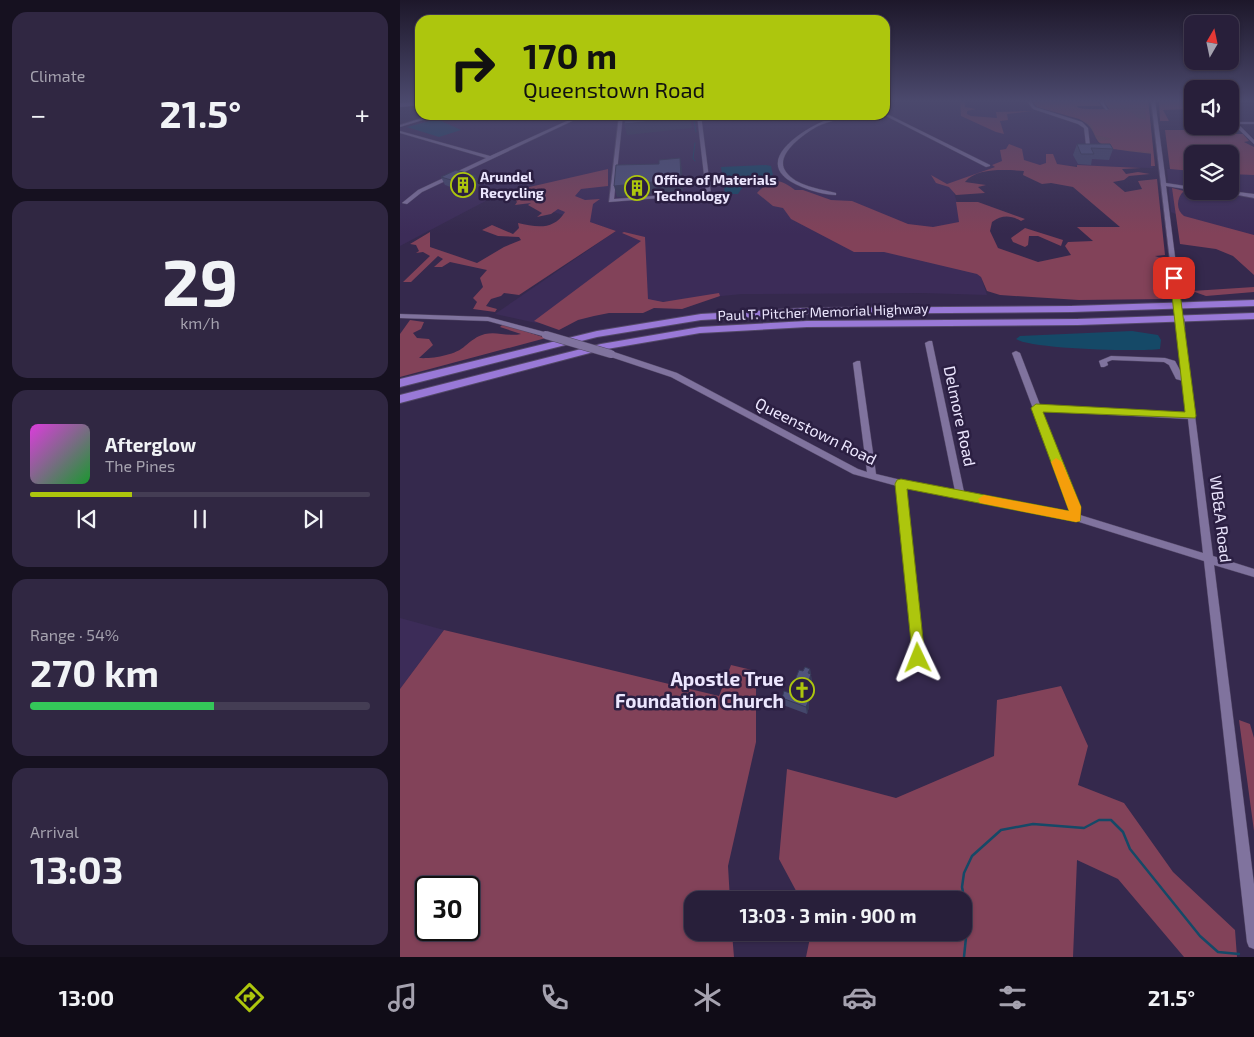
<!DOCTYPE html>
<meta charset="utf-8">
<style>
body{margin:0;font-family:"Exo 2",sans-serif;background:#302742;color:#f1f3f6;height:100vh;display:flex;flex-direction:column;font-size:19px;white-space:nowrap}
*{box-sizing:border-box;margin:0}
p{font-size:16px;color:#a5a2af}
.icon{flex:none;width:28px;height:28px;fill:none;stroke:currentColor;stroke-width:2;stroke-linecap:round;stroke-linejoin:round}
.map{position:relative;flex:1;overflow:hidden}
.panel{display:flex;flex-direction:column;gap:12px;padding:12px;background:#161120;width:400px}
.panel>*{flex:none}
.banner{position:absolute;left:15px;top:15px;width:475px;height:105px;border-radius:15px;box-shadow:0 1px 4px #0004,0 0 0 1px #443d54;background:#adc60d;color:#111;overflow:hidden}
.needle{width:32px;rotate:9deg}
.controls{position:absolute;left:784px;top:15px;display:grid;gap:10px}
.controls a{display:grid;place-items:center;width:55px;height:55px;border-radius:10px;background:#281f3a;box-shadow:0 1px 4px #0004,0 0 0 1px #443d54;font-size:25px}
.speed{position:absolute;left:15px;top:876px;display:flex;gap:10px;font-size:25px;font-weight:700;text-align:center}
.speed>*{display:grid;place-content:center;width:65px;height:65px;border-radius:50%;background:#281f3a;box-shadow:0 1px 4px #0004,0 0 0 1px #443d54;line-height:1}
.speed .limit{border:2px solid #111;border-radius:8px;background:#fff;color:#111}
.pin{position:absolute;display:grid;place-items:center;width:42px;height:42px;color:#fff;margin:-21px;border-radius:10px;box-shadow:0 2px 8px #0006}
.me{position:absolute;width:55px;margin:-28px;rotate:358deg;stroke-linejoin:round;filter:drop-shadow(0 0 4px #0008)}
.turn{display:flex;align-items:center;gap:18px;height:105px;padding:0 25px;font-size:22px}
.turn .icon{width:65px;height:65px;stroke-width:2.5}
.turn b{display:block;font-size:35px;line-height:42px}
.big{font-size:38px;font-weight:700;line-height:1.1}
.panel .card{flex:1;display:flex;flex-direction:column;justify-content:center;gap:8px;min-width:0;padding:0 18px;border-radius:15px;background:#302742}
.panel .dial{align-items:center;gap:0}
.dial b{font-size:65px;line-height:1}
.song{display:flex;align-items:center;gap:15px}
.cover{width:60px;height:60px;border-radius:8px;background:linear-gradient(135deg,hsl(300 70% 55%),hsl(130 70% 35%))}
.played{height:5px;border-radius:2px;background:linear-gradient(90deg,#adc60d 30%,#443d54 30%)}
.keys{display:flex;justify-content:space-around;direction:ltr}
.heat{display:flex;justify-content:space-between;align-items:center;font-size:28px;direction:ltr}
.charge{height:8px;border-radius:4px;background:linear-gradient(90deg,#34c759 54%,#443d54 0)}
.trip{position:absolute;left:284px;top:891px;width:288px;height:50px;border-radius:15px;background:#281f3a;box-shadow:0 1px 4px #0004,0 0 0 1px #443d54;font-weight:700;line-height:50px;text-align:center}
.dock{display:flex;height:80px;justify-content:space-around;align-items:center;background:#100c17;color:#a5a2af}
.dock .icon{width:35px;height:35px}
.dock .on{color:#adc60d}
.dock b{font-size:22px;color:#f1f3f6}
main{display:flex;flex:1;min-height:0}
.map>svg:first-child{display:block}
</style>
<main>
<section class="panel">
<div class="card"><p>Climate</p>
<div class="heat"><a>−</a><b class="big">21.5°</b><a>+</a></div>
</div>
<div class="card dial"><b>29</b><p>km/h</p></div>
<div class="card">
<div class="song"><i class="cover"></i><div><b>Afterglow</b><p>The Pines</p></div></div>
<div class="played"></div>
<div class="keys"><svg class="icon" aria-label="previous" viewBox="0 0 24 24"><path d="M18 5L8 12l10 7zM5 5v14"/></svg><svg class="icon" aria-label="pause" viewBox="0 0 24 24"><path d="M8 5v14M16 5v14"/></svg><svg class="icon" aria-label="next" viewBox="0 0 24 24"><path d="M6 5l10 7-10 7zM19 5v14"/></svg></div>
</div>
<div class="card"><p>Range · 54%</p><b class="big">270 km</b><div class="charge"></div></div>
<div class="card"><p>Arrival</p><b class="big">13:03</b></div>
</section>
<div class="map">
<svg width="854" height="957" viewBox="0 0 854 957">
<rect width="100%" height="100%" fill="#35294d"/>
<path fill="#3c2c58" d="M485,100H634L682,121L690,126L697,141L701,145L718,149L753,154V168L602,164L551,184L587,295L523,293L342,294L260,302L136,323L95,314L216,231L97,195L0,246V128L44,115H485Z
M767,169H792V191H830V171H854V248L771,212Z
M0,618L44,630L0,689Z"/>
<path fill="#764857" d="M634,100H697L701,106H677L679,109L710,110L703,100H748L753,154C736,152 718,151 703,145C694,141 695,130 687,124C672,113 651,107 634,100Z"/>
<path fill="#824259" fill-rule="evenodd" d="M560,100H564L565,107L576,109L567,111V114L571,116L597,118L596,112L632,111L607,114L608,120L600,121L604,134L596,132L561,116Z
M632,100H682L686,104L672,105C692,116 723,100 738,118L746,120L745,108L728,107L724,101L717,100H748L755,166H751V152L699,148L702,144L698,141L713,139L695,135L692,125L679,119L637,107Z
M759,100H792V109L763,110L769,121H760Z
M784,125H792L799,129L819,130L825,134H843L849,141L844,142L854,147V175L830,174V154H792V171L770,169L765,130H784Z
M609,144L622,149L624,160L640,165L646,163V154H653L657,164L677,167V165L741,168L722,169L726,174L738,172L750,174L729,176L724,180L713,182L725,192L742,189L738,181L757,179L765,255L755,256L766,260L768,297L765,299L679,300L600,295L587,291L581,277L577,274L484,252H454L391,219L383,208L373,206L357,193C373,176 380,179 395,190H403L431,200L452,201L508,224L533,227L559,222L556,202H578L625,219L621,221C610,215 602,215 592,222L590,231L598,248L638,262L671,255L665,246L668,242L693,241L677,227H720L673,187L651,183L642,184L623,175L624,171C607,170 577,167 565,182L586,185L578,187L585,193L556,195L549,187L536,183L531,175L547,184L595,167L592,165L602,161L600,150L606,149Z
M208,169V186L181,189L175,196L185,200L200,199L193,204L190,222L216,231L119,295L104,293L101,296L91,299L86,306L97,309L95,312L73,309L77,302L73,298L83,287L80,278L87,270L50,262L42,267H34L43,259L38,256L11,282H3L30,256L23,252L16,253L19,251L16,245L10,244L30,232V247L77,263L104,247L121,240L119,237L98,236L82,230L92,225L113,234L119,228L118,223C136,227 153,231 165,212L158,209L151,214L137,217L142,213L128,205L131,203L115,205L117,202L115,199L97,195L104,191H112Z
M772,188L784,191C776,198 776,210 784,216L854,235V275L833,256L816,249L780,244Z
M625,228L663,240L661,246L638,236H629L628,245L625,247L613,242L611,238Z
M224,232L245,237L248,299L263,302L319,293L320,296L282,309L254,308L243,313H209L194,316L178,320L159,330L134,321L241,241L222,233Z
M854,287V292L806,296L792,291Z
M10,320L24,322L21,329L13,333L17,338L29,339L33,345L19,358C32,359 56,355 65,346C71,341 77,336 85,334C97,331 108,337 121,334L100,327L103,324L146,338L0,377V334Z
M44,630L319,696L331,665L356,671V742L328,866L330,900H292V932L332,933L334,957H0V689ZM26,888H69V930H26Z
M661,686L688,746L678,785L724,803L773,872L835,930L837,957H784L718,879L677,860L673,957H406L411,933L562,932V900H401L379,859L387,769L496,798L594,756L597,700Z
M839,720L850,724L854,738V831Z"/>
<path fill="#154967" d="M37,119L61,130L39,137L7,127Z
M366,165L371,166L373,175L344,185L338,194H325L321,167Z
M732,331L758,335L761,340L760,349C739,352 630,349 616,339L620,336Z"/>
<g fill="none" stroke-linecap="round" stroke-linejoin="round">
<path stroke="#154967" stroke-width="1" d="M293,115L296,132
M295,143L293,158L295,161"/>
<path stroke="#154967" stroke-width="2.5" d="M564,957L568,918L562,887L564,873L572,856L601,830L633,824L684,828L699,820H711L723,832L730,849L800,936L818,952L839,954"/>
<defs>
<path id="minor" d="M492,100H496L485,105V102Z
M626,100H630L635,107L682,122L688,128L690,146L686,145L684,128L678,124L633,109Z
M698,100H702L708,110H706Z
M751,100H755L766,183L792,187V190L766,186L780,296L777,298L774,296Z
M485,113L590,165V166L586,167L484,115H485Z
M32,115H39L0,127V125Z
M180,115H185L22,192L7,204L2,203L18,190L86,158L0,133V131L90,156Z
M219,115H223L214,199L306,192L297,115H301L311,194L209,202Z
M440,115H447C438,120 427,122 418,126C405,133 373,155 386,172C396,186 420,189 436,193V195C425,195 412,191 402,187C341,163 411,123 440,115Z
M830,118L835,122H854V124H838L854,140V144L830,121Z
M816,191H830L854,194V198Z
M0,314L88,317L148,333L149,335L146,337L88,321L0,318Z
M779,328H781L784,330L813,556L854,569V577L814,565L854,884V949L849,947L847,942L804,561L676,521L506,488L523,658L522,662L518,663L514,662L513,658L497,486L453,474L271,377L208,356L207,354L208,352H214L277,373L458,469L467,472L453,363L457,361H460L476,474L501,480L555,491L525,343L529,341H532L564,492L671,512L670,507L612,353L616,351L620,353L640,405L787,413L783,381L776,379L769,365L764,362L712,360L707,362L708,365L704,367H701L699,361L711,356L765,358L775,361L783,376L778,330ZM642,411L788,419L803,553L680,515V507Z"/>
<path id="major" d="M20,101V105L0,107V103Z"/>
<path id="highway" d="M854,300V306L672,312L407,314L301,320L197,337L0,387V379L197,331L301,314L407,308L672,306Z
M854,313V319L678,325L407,327L300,333L201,350L0,403V395L201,344L300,327L407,321L678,319Z"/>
</defs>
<use href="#minor" stroke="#534867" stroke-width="1"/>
<use href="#major" stroke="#534867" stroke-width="1"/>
<use href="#highway" stroke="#534867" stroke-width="2"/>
<use href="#minor" fill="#80739e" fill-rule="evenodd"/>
<use href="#major" fill="#8f77c0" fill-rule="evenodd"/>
<use href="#highway" fill="#9979d7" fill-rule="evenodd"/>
<defs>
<path id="minor-bridge-far1" d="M777,296L780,321"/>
<path id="minor-bridge" d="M780,319L781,330
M146,335L211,354"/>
</defs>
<use href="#minor-bridge-far1" stroke="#534867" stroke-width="7" stroke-linecap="butt"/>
<use href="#minor-bridge" stroke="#534867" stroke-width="9" stroke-linecap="butt"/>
<use href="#minor-bridge-far1" stroke="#80739e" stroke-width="6"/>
<use href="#minor-bridge" stroke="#80739e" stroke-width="8"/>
</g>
<path fill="#44476b" d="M48,115H65L66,117L57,120Z
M677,144L713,149L709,160L692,159L691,165L678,164L673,155Z
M41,177L80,184L65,192L45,185Z
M410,669L412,682L406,699L409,700V707L407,714L383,705L382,698L390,693Z"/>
<path fill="#373a57" d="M57,115H65L66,117L57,120L55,116Z
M290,115L292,128L227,135L224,124Z
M280,158L282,169L283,191L217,197L214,186Z
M76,176L80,184L65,192L61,183Z
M410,669L412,682L403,705V698Z
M409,700V707L407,714L406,707Z"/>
<path fill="#4f537c" stroke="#373a57" d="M226,115H290V117L224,124Z
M677,144H710L713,149L691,148L694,154H681Z
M280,158L281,179L214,186L216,165L259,164V160Z
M56,170L76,176L61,183L41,177Z
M405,667L410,669L408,673L411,674L403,698L409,700L406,707L382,698L384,691L390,693L399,670L403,671Z"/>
<linearGradient id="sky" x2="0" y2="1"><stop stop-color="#1d172a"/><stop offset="0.43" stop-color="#4b496d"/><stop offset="1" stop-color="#4b496d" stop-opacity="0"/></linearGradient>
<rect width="854" height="234" fill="url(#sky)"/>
<path fill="#adc60d" stroke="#708108" d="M774,275L778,278L796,416L795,418L643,412L681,507L680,521L676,522L507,489L525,658L523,662L518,665L513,662L495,484L497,480L501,479L669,511L631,408L636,404L785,412L770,278Z"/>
<path fill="#f59e0b" d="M656,458L662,462L681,507L680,521L676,522L580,503L578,499L584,495L669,511L651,462Z"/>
<defs>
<symbol id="building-ring" viewBox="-11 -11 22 22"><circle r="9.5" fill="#2b1f42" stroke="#adc60d" stroke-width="1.5"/><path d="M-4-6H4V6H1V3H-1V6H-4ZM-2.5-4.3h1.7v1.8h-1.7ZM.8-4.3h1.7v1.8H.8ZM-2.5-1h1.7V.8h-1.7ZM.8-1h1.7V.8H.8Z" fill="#adc60d"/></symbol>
<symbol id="church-ring" viewBox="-11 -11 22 22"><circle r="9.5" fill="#2b1f42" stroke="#adc60d" stroke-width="1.5"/><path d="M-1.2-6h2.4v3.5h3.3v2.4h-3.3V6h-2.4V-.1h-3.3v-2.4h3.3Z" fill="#adc60d"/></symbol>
</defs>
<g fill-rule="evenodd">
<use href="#building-ring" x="49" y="171" width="28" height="28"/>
<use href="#building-ring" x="223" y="174" width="28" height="28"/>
<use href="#church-ring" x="388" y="676" width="28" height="28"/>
</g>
<g text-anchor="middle" stroke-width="5" stroke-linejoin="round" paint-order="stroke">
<g font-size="14" font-weight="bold" fill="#ece6fe" stroke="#2b1f42" text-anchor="start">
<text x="80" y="182">Arundel<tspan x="80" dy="16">Recycling</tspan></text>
<text x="254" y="185">Office of Materials<tspan x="254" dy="16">Technology</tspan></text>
</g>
<g font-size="14" fill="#ece6fe" stroke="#2b1f42">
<text transform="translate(423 312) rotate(-2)" y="5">Paul T. Pitcher Memorial Highway</text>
</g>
<g font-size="16" fill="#ece6fe" stroke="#2b1f42">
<text transform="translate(560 416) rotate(78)" y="6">Delmore Road</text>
<text transform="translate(416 431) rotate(26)" y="6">Queenstown Road</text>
<text transform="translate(821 519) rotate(83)" y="6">WB&amp;A Road</text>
</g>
<g font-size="19" font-weight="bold" fill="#ece6fe" stroke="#2b1f42" text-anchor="end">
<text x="384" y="686">Apostle True<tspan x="384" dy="22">Foundation Church</tspan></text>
</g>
</g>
</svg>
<div class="controls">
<a><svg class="needle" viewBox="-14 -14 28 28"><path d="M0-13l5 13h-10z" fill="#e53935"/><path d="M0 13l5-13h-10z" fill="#a5a2af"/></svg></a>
<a><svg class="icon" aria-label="sound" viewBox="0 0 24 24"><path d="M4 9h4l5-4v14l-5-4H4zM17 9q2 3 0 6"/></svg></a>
<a><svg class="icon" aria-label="layers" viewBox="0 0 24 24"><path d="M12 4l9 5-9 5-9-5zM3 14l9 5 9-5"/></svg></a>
</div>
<div class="speed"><div class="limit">30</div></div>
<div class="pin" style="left:774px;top:278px;background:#d93025"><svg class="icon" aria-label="arrive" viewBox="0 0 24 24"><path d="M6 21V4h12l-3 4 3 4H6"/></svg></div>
<svg class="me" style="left:518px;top:658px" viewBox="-20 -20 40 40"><path d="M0-17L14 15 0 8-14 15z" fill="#adc60d" stroke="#fff" stroke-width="4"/></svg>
<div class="trip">13:03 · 3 min · 900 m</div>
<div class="banner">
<div class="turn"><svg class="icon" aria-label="right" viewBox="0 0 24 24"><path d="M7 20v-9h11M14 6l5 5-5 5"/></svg><div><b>170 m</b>Queenstown Road</div></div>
</div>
</div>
</main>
<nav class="dock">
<b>13:00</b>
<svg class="icon on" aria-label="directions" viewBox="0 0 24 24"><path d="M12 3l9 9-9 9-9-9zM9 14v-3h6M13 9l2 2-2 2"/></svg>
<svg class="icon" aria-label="music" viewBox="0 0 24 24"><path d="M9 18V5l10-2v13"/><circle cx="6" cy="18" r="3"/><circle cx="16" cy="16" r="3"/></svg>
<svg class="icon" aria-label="phone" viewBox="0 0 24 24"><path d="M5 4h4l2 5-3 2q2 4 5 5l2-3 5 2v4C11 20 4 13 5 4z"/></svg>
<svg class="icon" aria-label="climate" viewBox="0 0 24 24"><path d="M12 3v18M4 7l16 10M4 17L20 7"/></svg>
<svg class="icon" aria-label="car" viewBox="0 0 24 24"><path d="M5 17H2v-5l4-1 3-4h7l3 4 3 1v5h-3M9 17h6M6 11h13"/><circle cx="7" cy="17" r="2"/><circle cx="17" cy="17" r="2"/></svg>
<svg class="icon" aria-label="filters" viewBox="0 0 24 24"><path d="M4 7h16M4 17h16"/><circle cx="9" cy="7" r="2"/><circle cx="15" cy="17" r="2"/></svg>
<b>21.5°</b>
</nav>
